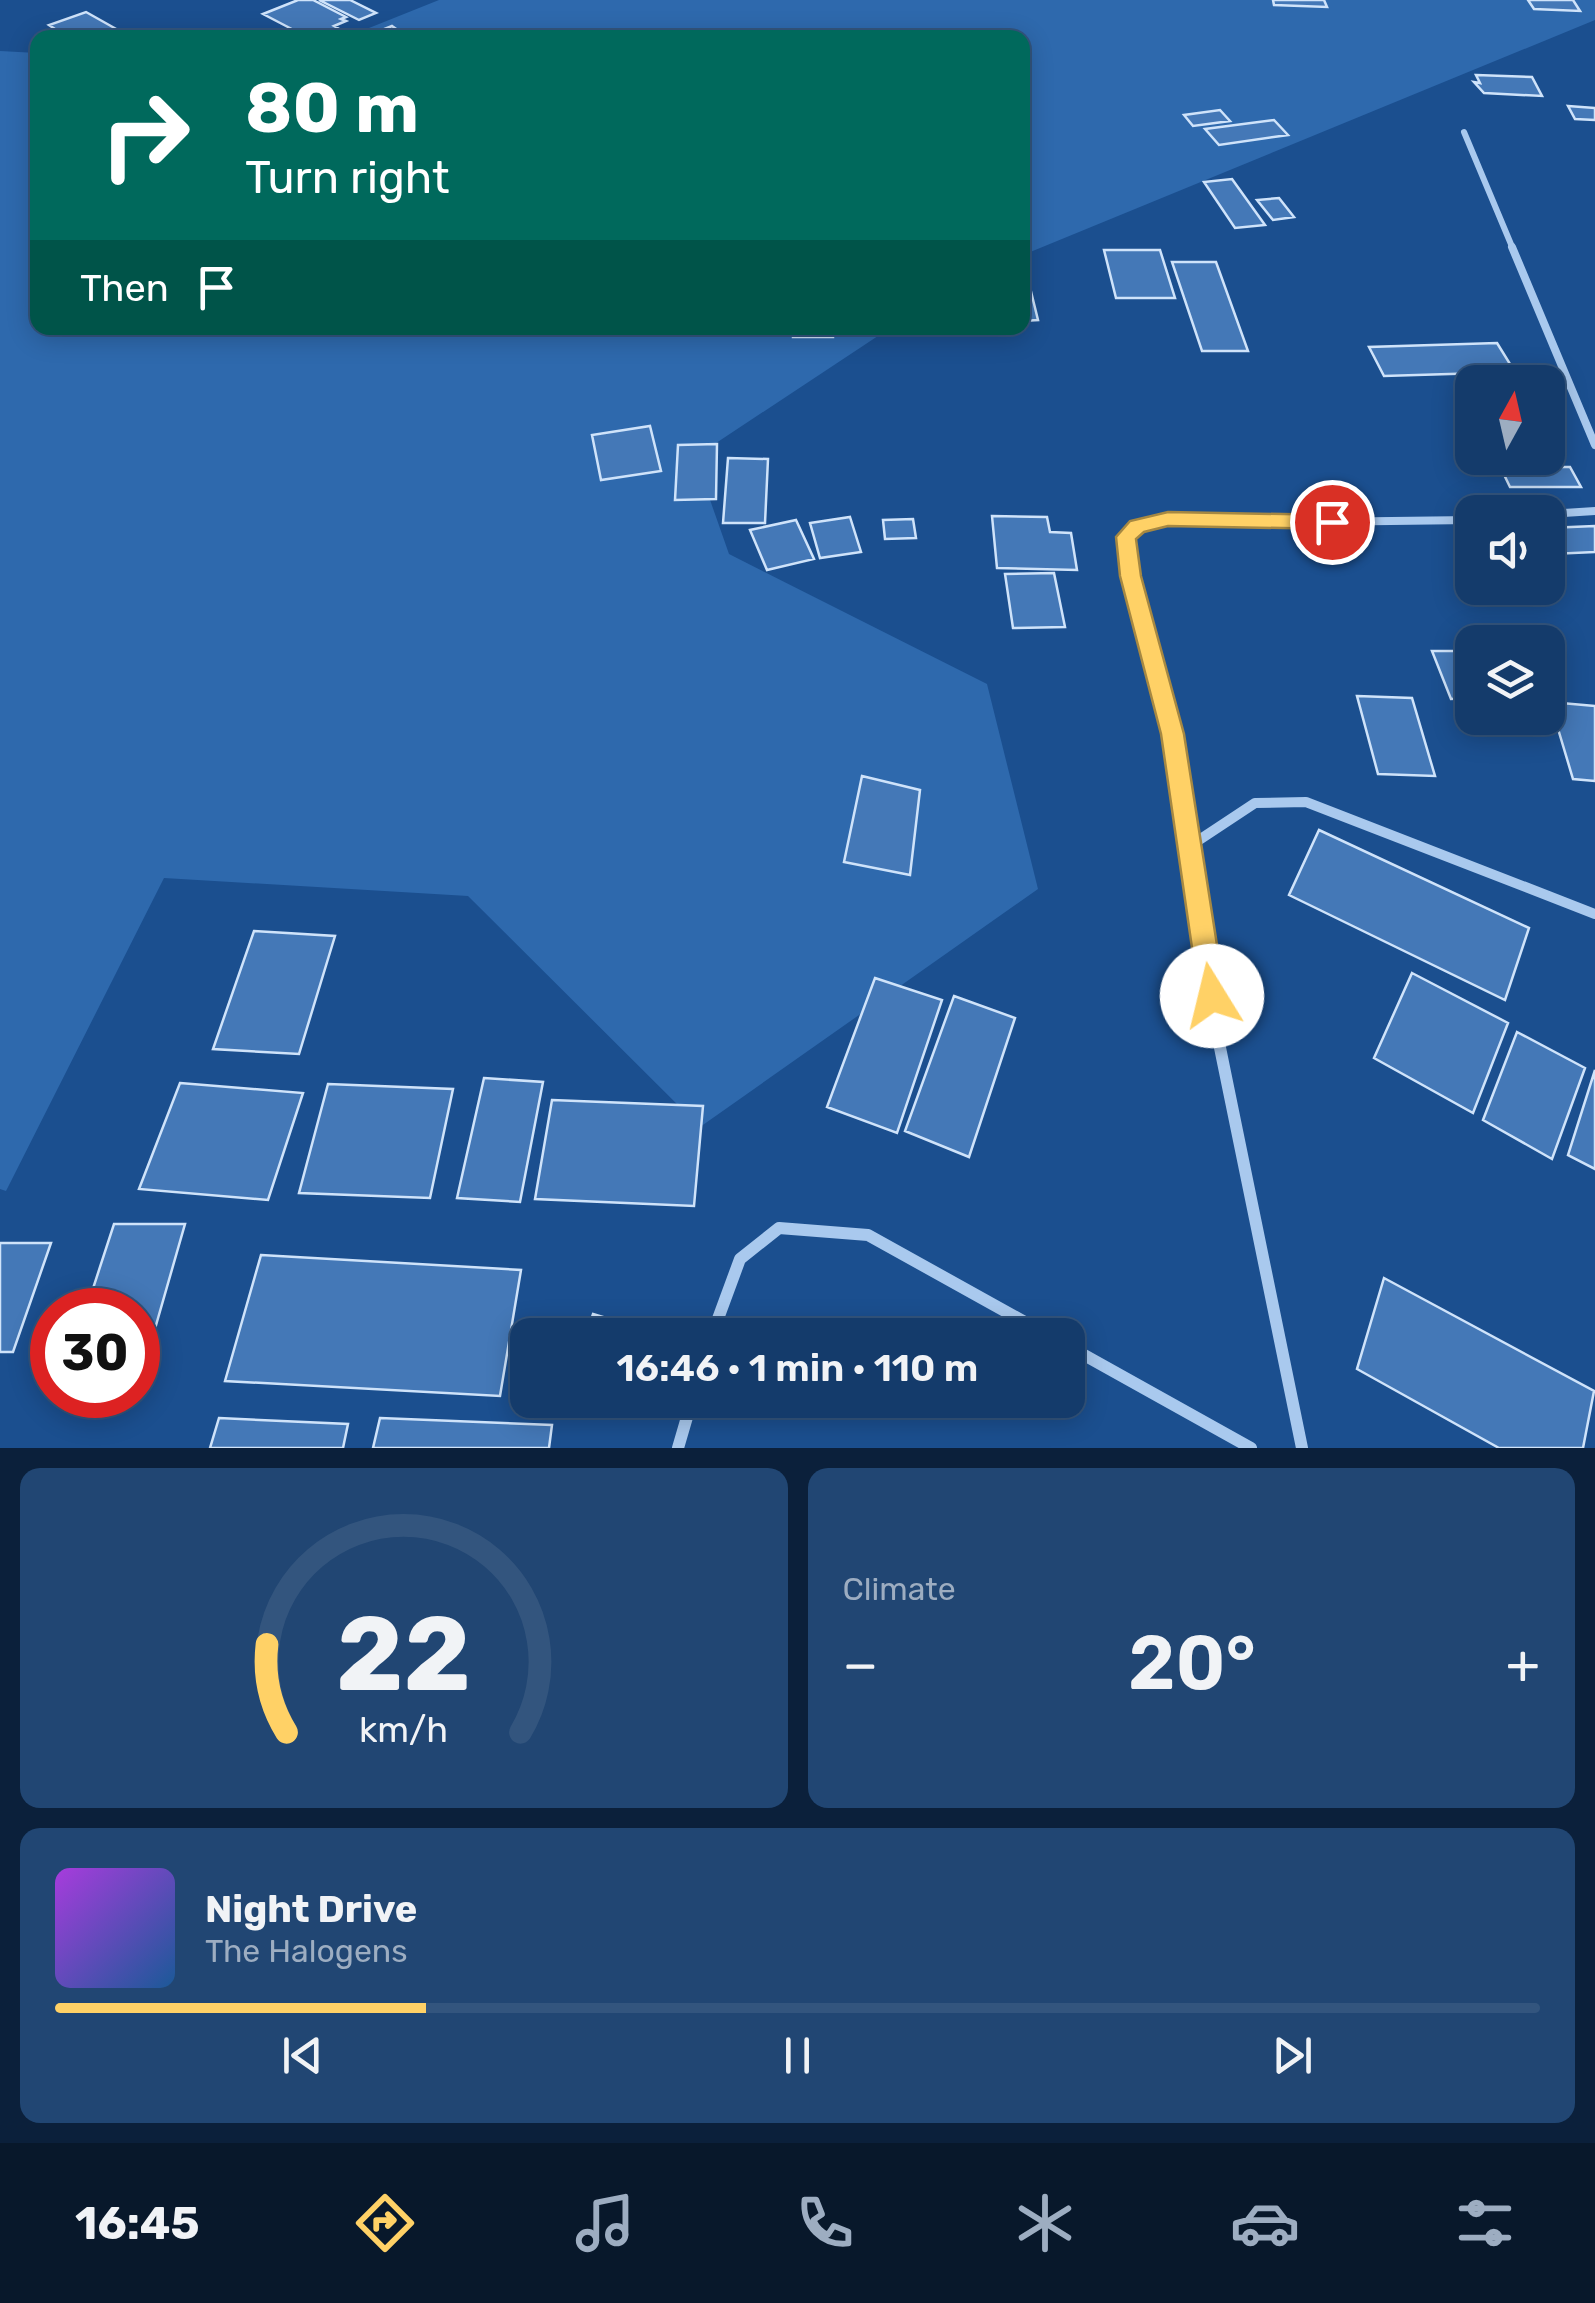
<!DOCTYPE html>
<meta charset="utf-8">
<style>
body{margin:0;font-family:Rubik,sans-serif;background:#214673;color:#f1f3f6;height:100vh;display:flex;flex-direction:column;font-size:38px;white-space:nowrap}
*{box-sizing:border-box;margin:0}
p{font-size:32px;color:#9dadc1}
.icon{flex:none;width:55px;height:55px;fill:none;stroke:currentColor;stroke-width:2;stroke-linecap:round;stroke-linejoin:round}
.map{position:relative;height:1448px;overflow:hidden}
.side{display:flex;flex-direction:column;gap:20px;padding:20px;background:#0b203b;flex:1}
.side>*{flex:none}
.top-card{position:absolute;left:30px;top:30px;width:1000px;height:305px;border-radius:20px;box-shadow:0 5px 25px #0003,0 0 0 2px #33557e;background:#00695c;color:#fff;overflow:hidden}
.needle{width:65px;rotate:8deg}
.fabs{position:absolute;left:1455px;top:365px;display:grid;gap:20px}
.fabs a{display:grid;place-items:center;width:110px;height:110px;border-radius:20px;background:#143b6b;box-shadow:0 5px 25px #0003,0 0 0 2px #33557e;font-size:50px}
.speed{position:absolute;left:30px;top:1288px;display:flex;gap:20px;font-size:50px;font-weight:700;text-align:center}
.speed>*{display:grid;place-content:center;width:130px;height:130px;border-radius:50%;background:#143b6b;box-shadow:0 5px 25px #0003,0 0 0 2px #33557e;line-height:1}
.speed .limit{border:15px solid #d22;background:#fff;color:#111}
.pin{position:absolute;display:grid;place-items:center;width:85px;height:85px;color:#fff;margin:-42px;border:5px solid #fff;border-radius:50%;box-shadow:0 2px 10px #0007}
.me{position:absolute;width:110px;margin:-55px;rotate:351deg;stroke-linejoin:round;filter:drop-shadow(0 0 8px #0008)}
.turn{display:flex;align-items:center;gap:35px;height:210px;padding:0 50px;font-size:45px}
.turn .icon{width:130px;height:130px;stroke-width:2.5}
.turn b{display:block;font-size:70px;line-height:85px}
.then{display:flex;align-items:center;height:95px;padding:0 50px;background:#0003;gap:20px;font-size:38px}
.big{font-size:75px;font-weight:600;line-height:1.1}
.side .card{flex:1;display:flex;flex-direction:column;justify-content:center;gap:15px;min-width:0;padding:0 35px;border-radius:20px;background:#214673}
.side .dial{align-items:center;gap:0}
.dial svg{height:260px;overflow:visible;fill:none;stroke:#33557e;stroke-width:7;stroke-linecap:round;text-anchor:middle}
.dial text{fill:#f1f3f6;stroke:none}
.song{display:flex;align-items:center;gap:30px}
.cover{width:120px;height:120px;border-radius:15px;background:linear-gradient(135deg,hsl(280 70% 55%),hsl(210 70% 35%))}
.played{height:10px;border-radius:5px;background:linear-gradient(90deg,#ffd166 25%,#33557e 25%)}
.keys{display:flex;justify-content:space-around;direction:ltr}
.heat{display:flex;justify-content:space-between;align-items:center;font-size:55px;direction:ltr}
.side .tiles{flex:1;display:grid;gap:20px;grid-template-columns:1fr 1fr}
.card:last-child{grid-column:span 2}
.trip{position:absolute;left:510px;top:1318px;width:575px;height:100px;border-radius:20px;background:#143b6b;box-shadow:0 5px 25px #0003,0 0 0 2px #33557e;font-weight:600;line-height:100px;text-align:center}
.tabs{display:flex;height:160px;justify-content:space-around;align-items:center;background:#08182b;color:#9dadc1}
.tabs .icon{width:70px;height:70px}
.tabs .on{color:#ffd166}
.tabs b{font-size:45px;color:#f1f3f6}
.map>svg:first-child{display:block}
</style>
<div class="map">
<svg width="1595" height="1448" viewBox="0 0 1595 1448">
<rect width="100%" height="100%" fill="#1b4f8f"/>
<path fill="#2e69ad" d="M439,0H1595V20L1023,255L1022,38H344Z
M0,51L37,53L38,328H890L695,457L729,554L987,684L1038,889L700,1127L468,896L164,878L6,1191L0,1189Z"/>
<path fill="#4478b7" stroke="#cfe3fa" stroke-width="2.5" d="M298,0H313L346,17L341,19L346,21L334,26L341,30L309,38L263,14Z
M319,0H350L376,13L359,20Z
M1273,0H1324L1327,7L1274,5Z
M1528,0H1573L1580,11L1534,9Z
M86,12L118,30L99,38L51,33L58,31L49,25Z
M392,26L409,38H362Z
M1476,75L1532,77L1542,96L1484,93L1474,82L1480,83Z
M1568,106L1595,108V120L1575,119Z
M1220,110L1230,121L1193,126L1184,115Z
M1274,120L1288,135L1219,145L1205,129Z
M1232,179L1265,225L1235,228L1204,182Z
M1279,198L1294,217L1273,220L1257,200Z
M1104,250H1160L1175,298H1116Z
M1172,262H1216L1248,351H1202Z
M1022,263H1024L1038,320L1022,321Z
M793,328H833V337H793Z
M1497,343L1515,372L1384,376L1369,347Z
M650,426L661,471L601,480L592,435Z
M717,444L716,499L675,500L678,445Z
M728,458L768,459L765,523H723Z
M1496,458H1539L1544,467H1570L1581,487H1510Z
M992,516L1047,517L1050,532L1071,533L1077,570L997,568Z
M850,517L861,552L820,558L810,523Z
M913,519L916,538L885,539L883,520Z
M796,520L814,559L767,570L750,530Z
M1595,526V552L1552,554L1548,546V528Z
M1054,573L1065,627L1013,628L1005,574Z
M1432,651H1472V698L1451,699Z
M1357,696L1412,698L1435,776L1378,774Z
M1550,702L1595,706V781L1573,779Z
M862,776L920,790L910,875L844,862Z
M1319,830L1529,928L1505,1000L1289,895Z
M254,931L335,936L299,1054L213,1049Z
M1412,973L1508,1023L1473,1113L1374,1058Z
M875,978L942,1000L897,1133L827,1107Z
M954,996L1015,1018L969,1157L905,1131Z
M1517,1032L1585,1068L1552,1159L1483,1120Z
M1595,1070V1169L1568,1155Z
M484,1078L543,1082L520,1202L457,1198Z
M180,1083L303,1093L268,1200L139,1189Z
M328,1084L453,1089L430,1198L299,1193Z
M552,1100L703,1106L694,1206L535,1199Z
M114,1224H185L138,1388V1310H86Z
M0,1243H51L13,1352H0Z
M261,1255L521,1270L500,1396L225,1381Z
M1384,1278L1594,1391L1583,1448H1499L1357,1369Z
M593,1314L643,1329L641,1335H586Z
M219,1418L348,1424L343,1448H210Z
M380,1418L552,1425L549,1448H373Z"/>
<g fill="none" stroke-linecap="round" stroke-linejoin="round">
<path stroke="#a9c9ee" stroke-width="6" d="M1464,132L1513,249"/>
<path stroke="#a9c9ee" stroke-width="8" d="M1512,247L1595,445
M1548,514L1595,511
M1129,562L1126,537L1137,526L1167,519L1228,523L1472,520"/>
<path stroke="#a9c9ee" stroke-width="10" d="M1129,559L1172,734L1205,955
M1190,846L1255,803L1306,802L1595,914"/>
<path stroke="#a9c9ee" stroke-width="12" d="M1205,952L1217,1033L1302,1448
M712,1335L740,1259L779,1228L868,1235L1048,1335
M1068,1346L1251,1448
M678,1448L692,1400"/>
</g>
<path fill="#ffd166" stroke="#a68842" stroke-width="2.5" d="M1168,512L1332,515L1342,522L1332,529L1168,526L1144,532L1136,539L1141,576L1184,734L1225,996L1221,1005L1212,1008L1202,1005L1199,996L1161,734L1120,576L1116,537L1130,521Z"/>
</svg>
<div class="fabs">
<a><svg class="needle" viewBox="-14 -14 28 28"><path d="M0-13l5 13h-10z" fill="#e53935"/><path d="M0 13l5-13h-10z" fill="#9dadc1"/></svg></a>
<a><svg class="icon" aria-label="sound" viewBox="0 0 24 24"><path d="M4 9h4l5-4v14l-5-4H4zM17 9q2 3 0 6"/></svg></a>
<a><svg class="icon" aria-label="layers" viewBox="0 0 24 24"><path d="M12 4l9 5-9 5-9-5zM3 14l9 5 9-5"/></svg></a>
</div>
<div class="speed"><div class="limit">30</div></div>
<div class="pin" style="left:1332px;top:522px;background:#d93025"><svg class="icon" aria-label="arrive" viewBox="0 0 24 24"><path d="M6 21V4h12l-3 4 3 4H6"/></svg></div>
<svg class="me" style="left:1212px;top:996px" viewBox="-20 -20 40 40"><circle r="19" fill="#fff"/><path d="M0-13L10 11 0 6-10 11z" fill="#ffd166"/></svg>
<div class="trip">16:46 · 1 min · 110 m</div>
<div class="top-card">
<div class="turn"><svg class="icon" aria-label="right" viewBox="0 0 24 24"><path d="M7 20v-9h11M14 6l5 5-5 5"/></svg><div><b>80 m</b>Turn right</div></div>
<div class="then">Then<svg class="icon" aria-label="arrive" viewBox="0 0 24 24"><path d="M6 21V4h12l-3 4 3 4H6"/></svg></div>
</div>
</div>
<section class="side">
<div class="tiles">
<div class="card dial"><svg viewBox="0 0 100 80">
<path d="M14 69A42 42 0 1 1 86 69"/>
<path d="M14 69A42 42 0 0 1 8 42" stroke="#ffd166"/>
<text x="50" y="56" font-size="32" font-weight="700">22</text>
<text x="50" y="72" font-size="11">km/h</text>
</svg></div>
<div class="card"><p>Climate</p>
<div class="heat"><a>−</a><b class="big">20°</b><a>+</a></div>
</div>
<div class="card">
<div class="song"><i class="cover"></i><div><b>Night Drive</b><p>The Halogens</p></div></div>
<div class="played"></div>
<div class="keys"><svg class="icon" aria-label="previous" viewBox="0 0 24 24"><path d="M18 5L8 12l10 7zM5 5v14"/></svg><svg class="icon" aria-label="pause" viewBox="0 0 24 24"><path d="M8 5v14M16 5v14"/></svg><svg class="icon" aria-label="next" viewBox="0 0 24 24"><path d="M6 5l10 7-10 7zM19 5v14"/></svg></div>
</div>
</div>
</section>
<nav class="tabs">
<b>16:45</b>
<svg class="icon on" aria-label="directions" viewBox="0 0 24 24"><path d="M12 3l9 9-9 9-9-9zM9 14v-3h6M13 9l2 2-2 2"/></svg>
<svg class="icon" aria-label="music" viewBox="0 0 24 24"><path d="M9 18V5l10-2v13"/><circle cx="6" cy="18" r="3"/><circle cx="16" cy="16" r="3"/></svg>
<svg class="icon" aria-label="phone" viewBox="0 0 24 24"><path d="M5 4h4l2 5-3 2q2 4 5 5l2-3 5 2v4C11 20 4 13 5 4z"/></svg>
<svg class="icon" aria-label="climate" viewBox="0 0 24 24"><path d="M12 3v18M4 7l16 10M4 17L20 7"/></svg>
<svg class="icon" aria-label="car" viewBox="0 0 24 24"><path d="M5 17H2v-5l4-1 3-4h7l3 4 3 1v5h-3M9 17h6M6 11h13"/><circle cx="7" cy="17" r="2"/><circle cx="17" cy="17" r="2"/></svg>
<svg class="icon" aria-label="filters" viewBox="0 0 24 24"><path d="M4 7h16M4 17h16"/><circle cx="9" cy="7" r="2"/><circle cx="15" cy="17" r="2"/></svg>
</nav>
